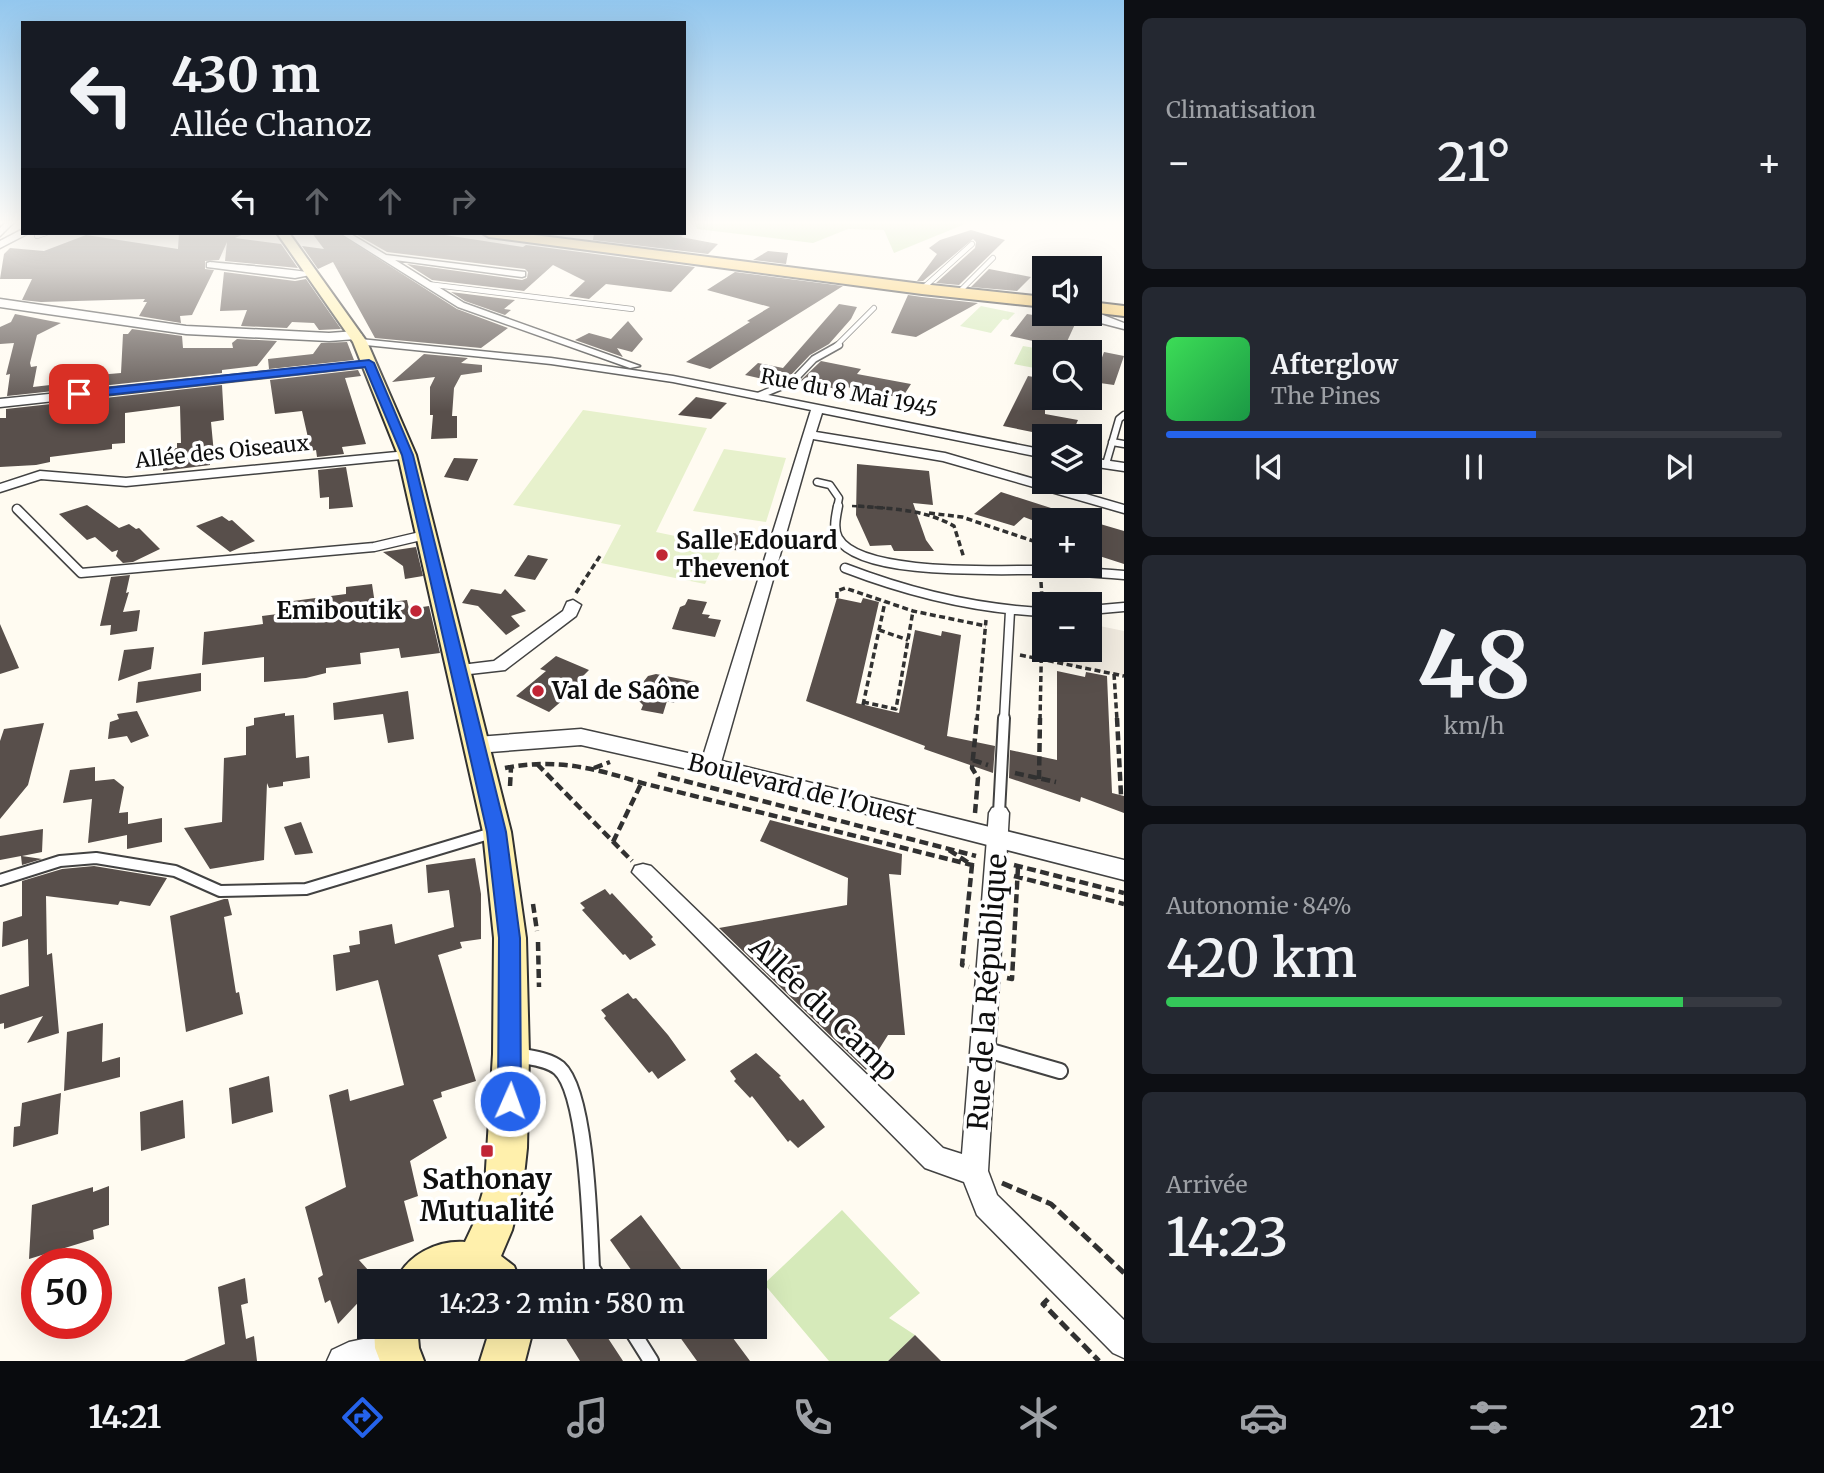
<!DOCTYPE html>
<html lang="fr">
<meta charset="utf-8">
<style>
body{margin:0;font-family:Merriweather,serif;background:#242831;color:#f1f3f6;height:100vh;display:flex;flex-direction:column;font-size:26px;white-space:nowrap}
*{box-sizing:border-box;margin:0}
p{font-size:23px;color:#9ea1a6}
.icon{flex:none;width:38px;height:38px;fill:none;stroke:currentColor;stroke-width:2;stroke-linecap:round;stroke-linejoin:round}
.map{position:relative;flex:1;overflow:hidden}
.details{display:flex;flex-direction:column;gap:18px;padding:18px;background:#0d0f14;width:700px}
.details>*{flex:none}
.guide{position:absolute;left:21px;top:21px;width:665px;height:214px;border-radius:0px;box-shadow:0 7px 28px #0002;background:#171b24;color:#f1f3f6;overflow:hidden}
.fabs{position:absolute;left:1032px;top:256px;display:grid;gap:14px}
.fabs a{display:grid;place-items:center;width:70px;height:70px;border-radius:0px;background:#171b24;box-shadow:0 7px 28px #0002;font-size:35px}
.speed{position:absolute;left:21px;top:1248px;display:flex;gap:14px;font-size:35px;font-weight:700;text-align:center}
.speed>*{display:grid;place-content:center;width:91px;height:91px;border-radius:50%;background:#171b24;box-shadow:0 7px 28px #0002;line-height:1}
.speed .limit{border:10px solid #d22;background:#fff;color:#111}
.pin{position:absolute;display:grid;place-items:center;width:60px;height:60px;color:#fff;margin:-30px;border-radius:14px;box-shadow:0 4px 10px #0006}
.me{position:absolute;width:77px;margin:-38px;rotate:2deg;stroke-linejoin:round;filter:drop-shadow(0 0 5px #0008)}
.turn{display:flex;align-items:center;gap:24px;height:147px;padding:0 35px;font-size:32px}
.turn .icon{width:91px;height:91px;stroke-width:2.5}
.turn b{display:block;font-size:49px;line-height:60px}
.lanes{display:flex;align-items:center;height:66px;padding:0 35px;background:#0003;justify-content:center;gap:35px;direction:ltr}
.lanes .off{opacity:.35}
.big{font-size:52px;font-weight:600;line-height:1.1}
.details .widget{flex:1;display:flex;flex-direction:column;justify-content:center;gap:10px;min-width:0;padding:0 24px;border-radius:10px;background:#242831}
.details .dial{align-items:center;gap:0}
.dial b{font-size:91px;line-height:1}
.song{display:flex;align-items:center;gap:21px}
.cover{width:84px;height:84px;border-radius:10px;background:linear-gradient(135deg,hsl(130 70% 55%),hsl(140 70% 35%))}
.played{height:7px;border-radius:4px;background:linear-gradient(90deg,#2563eb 60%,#363941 60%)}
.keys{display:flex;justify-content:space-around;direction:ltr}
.heat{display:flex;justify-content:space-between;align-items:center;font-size:38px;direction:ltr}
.charge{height:10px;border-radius:5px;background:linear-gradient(90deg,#34c759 84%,#363941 0)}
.trip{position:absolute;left:357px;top:1269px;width:410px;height:70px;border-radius:0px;background:#171b24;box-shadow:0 7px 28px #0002;font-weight:600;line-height:70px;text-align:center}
.tabs{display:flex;height:112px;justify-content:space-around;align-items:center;background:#090b0e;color:#9ea1a6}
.tabs .icon{width:49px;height:49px}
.tabs .current{color:#2563eb}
.tabs b{font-size:32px;color:#f1f3f6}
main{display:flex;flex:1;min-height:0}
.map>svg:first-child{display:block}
</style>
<main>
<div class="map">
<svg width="1124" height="1361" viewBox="0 0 1124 1361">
<rect width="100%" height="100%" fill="#fffbf1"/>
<path fill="#d6eaba" d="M981,306L1015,313L1008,320L1003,319L991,333L960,326Z
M1023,346L1058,352H1045V370L1014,364Z
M842,1210L920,1293L889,1318L915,1335L888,1361H829L764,1284Z"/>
<path fill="#bbdb99" d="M694,222H970L894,253L884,230L848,229L813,243L697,229Z"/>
<path fill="#e7f1cc" d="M583,410L707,428L656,532L723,546L705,584L601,563L621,525L513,505Z
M724,449L786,458L766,522L693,511Z"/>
<path fill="#f0eadf" d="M1090,624L1124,631V676L1057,663V649H1090Z"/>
<path fill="#584f4b" d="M971,230L1005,240L959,285L936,283L975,248L976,242L973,239L923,281H917L937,254L929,248L940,240Z
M179,233H246L235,238L281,244L298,268L225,261L227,242L219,260L205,261V269L214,270L192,315L180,316L181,323L139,316L147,302H143L145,299L41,302L22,300L32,279H0L4,254L10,248L44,251L86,235L178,249Z
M312,233H338L457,309L508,328L481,348L375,338L333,262L318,269L302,246L324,249Z
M354,233H432L523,247L526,245L695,267L671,292L606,284L589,299L569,296L585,281L553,265L524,291L432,280L407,264L522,280L527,278L528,272L525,269L387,252Z
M594,233H686L681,237L718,244L708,254L593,240Z
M768,251L788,253L786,264L753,260Z
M989,269L1026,276L1031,277L1017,291L971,287Z
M224,272L295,281L306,279L341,329L319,330L314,323L292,322L287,328L241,326L247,310L220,311Z
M735,272L843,286L710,369L686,362L750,322L747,321L770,307L707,290Z
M451,292L515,300L504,309L511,310L505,315L465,301Z
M908,295L922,297L978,303L916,337L891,333Z
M839,304L857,307L851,319L829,344L810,355L789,377L777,382L745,375L758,363L783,368Z
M15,314L61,323L37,335L30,363L31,367L37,366L33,387L84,381L86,376L121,373L123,334H128L132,329L182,336L183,348H233L232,343L237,339L277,341L257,366L222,370V373L7,396L10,374L6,375L14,343L0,344V327L11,322Z
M1027,314L1076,322L1064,348L1010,336Z
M628,321L643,339L632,352L617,348L623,357L575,340L589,333L611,339Z
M347,342L354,360L269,369L268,359L313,354L321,343Z
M1104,352L1124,356L1114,385L1093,382Z
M424,354L468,358L461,363L482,365V372L461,375L454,388L452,416H457V438L431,439L433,415H430V387L435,377L392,382Z
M821,361L861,369L857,374L911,384L902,398L847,387L845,391L800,381Z
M358,370L361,376L345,378L366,444L342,447L344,454L317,457L316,450L311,451L302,411L275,414L270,380Z
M1028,376L1045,379V414L1078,420L1071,436H1052L1003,426Z
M222,385L224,420L211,422L214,454H210V465L163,471V450L177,448V443H181L180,406L125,413V443L112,444V449L50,457V462L36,465L0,467V418H6V409Z
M696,397L727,403L711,419L678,415Z
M454,458L478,459L468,481L444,477Z
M857,464L929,471L933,505L913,503L926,540L934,551H894L891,545L870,546L856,515Z
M346,467L353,507L329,509V497L320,498L318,470Z
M1001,492L1079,517L1078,520H1045V525L1024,517L1014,526L974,514Z
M87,505L119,528L129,524L136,529L139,528L160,549L133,562L123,563L116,556L118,550L112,552L95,537L87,540L59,514Z
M222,516L229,521L232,520L255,541L230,552L196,526Z
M1090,521L1124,531V564L1090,553Z
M733,533L753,536L748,552L727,549Z
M416,547L423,576L405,579L403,566L383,552Z
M528,555L548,559L535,580L514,576Z
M130,575L126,593L129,592L123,612L140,610L137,631L110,635L111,625L100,626L111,577Z
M372,584L375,604L407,600L409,609L429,606L440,653L401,658L399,648L360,653L361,664L326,668V673L306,678L264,682V657L202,665L204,632L263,624L262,616L293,612V601L346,594V587Z
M471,589L501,594L505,589L526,611L511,616L520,626L506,635L478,606L462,603Z
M837,598L861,603L863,598L879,602L856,703L899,713L915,630L941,636L942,631L961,635L947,736L995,746L993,773L924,749L925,746L806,701Z
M688,599L707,602L702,614L710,615L708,618L721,620L715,637L672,629L680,607L685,605Z
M0,624L19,668L0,674Z
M154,647L151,669L118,681L124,650Z
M556,656L589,670L582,677L587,679L549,712L516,696L546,671L540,669Z
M1057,671L1085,677L1086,672L1107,676L1112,793L1124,796V813L1081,797L1080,802L1009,778L1010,750L1057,760Z
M201,673V691L136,703L138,682Z
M656,674L696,682L689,701L676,698L674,703L667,701L663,714L641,710L643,705L637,699L644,681L648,676Z
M408,691L414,739L388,743L383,714L334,720L333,703Z
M137,711L149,736L131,743L127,736L108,739L110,722L119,719L117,714Z
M285,713V716L294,715L296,758L309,756L310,778L283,782V786L269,788L267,783L264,860L210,869L184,828L222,822L224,758L246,755V727L254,725V718Z
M44,723L28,785L0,819V741L4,729Z
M95,767V781L114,779L124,787L119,813L128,812V824L162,818V842L127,849V835L88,843L92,799L63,803L70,770Z
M770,820L902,854L901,875L889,874L905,1035H888L866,1070L719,928L847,905L848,878L760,841Z
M301,822L313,853L295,855L284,827Z
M43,829L42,852L22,856L42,859L22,865L21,856L0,860V836Z
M475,858L481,894V939L460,942L462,948L438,955L476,1081L441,1092L442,1097L433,1100L447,1138L410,1161L418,1196L404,1201L414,1241L359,1260L369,1271V1291L338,1324L330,1300L325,1303L318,1278L323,1275L305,1207L346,1187L329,1095L348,1089L350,1101L404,1085L378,980L336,991L333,955L350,952L349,946L360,944L359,931L392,924L395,944L454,927L449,890L428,893L426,865Z
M94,866L167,878L150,906L120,901L118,905L46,896L47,955L52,953L59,1033L27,1043L43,1016L4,1029V1023L0,1024V995L29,986L28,939L2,947L3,922L22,916V881L62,869Z
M605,889L610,895L612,893L653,937L651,939L656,945L630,960L625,954L623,955L582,910L585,908L580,903Z
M224,899H228L232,915L224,917L236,993L239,992L243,1014L186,1032L170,916Z
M628,993L633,999L636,998L668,1035L686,1060L658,1079L652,1071L649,1073L604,1018L606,1016L601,1010Z
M103,1023L102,1062L120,1057V1077L64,1091L67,1032Z
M756,1053L781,1076L779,1077L800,1101L803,1099L825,1127L798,1148L790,1140L788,1142L752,1096L750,1098L734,1081L736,1079L730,1071Z
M269,1076L273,1112L232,1124L229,1088Z
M61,1093L58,1134L13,1147L14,1127L20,1126L22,1103Z
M183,1100L185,1138L141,1151L140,1112Z
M109,1186V1225L93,1230L94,1239L29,1259L32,1205L93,1187V1192Z
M641,1215L690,1281H639L610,1240Z
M245,1278L248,1303L241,1305L246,1339L254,1336L257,1361H184L225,1344L218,1287Z
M558,1326H600L623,1361H580Z
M672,1326H724L750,1361H697Z
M915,1335L941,1361H888Z"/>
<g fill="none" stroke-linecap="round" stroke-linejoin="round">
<defs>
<path id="service-far4" d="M37,236L46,233
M427,284L632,309
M922,289L972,244
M958,293L993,258
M836,346L874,308"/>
<path id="service-far3" d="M758,396L792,382L814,359L839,345
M1112,442L1124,444
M1106,464L1119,419L1124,415
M817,482L830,485L839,498L837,508"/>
<path id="service-far2" d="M838,506C836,516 833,529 838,538C861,578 1007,569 1049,570C1074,571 1099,573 1124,575
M17,509L81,573L374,547L425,535
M845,568C910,593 975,609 1045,612
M1090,610L1124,607
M1004,720L1010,611"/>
<path id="service-far1" d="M999,813L1004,718
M0,880L60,861L96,858L175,871L220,891L306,889L492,833"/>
<path id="service" d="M984,1049L1060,1071
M518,1055C531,1058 548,1059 559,1068C587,1093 590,1228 592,1268L600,1281
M629,1326L651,1361"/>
<path id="minor" d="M6,222H14L0,236V228Z
M340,233H349L386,255L525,272V276L522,277L395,260L464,303L640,366L630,368L458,307Z
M210,262C225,264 309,270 315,274L295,278L207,267V263Z
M1090,310L1124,323V329L1097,322L1084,313H1090Z
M360,339L551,358L673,376L1045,450V458L822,413L816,432L945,453L1124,505V513L943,461L813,439L720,766L717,771H703L700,766L811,410L673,382L551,364L356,344V340Z
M369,361L375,364L373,366L0,407V399Z
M407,451L413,455L412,458L126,486L41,479L0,492V484L40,471L126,478Z
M1090,458L1124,463V471L1090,466Z
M573,600L581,605L576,616L505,670L461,675L452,670L461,665L494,661L563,611L567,602Z
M999,806L1006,808L1009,813L988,1171L997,1195L1124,1320V1358L1113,1353L977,1215L964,1182L925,1168L632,872L635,866L643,864L651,866L943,1148L962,1154L989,813L992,808Z
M397,1332L408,1337L413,1348L408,1359L403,1361H327L332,1350L349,1342Z"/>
<path id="tertiary" d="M23,229V233L27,234L0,248V241Z
M0,299L186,326L329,333L356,331L362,335L356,339L329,341L186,334L0,307Z
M581,729L710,758L1124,860V880L710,774L581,745L477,753L469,750L466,745L469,740L477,737Z"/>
<path id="secondary" d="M277,233H289L367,342L416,455L511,832L526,938L529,1054L527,1148L523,1185L512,1230L501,1256L514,1266L520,1281H396C407,1255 437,1240 465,1242L473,1225L485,1185L493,1054L494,938L483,832L398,455L353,342Z
M374,1326H417L419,1348L424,1361H380L375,1348Z
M491,1326H534L525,1361H480Z"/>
<path id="primary" d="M482,233H518L922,284L1045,297V307L922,294L489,237Z
M1090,302L1124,306V316L1090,312Z"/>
</defs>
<use href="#service-far4" stroke="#424242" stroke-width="6"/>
<use href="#service-far3" stroke="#424242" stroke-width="9"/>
<use href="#service-far2" stroke="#424242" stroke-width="11"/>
<use href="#service-far1" stroke="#424242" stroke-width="14"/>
<use href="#service" stroke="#424242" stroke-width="18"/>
<use href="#minor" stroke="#424242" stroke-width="3"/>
<use href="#tertiary" stroke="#424242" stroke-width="3"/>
<use href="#secondary" stroke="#313131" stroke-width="4"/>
<use href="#primary" stroke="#202020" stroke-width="4"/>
<path stroke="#313131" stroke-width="2.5" stroke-dasharray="5 2.5" stroke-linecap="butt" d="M852,506L885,508"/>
<path stroke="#313131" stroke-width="3.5" stroke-dasharray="6 3.5" stroke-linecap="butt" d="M858,506C892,509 924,509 954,526L964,558
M929,513L962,517L1045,545
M1041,559L1045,550
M1041,582L1042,598
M576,593L600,556
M837,598V591L845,588L913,611L986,626
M879,630L908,640
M1020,655L1124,676
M1114,674L1117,720
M863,702L896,709L913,611
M863,705L885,602
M977,720L986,620
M1040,720L1042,623"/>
<path stroke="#313131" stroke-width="4.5" stroke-dasharray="9 4.5" stroke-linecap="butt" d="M1117,718L1121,795
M973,760L988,765
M537,764L632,861
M505,768C555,758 594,768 642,783L976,866
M594,768L610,762
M1015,773L1056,782
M658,774L976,856
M1039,779L1040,718
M510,786L511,768
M975,813L978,778L972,768L977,718
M613,842L641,784
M949,850L972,865L962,965L969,967
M1014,865L1124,893
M1014,876L1124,904
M533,904L537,931
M538,942L539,987
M1007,978L1012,979L1018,867"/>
<path stroke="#313131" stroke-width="5" stroke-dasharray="11 5" stroke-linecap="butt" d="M1002,1183L1051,1204L1124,1273
M1048,1299L1043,1304L1099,1361"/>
<use href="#service-far4" stroke="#fff" stroke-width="4.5"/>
<use href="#service-far3" stroke="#fff" stroke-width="6"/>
<use href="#service-far2" stroke="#fff" stroke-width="8"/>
<use href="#service-far1" stroke="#fff" stroke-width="10"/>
<use href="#service" stroke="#fff" stroke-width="14"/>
<use href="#minor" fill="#fff" fill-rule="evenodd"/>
<use href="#tertiary" fill="#fff" fill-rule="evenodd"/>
<use href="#secondary" fill="#fff0ac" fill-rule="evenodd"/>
<use href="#primary" fill="#facc66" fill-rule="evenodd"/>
</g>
<linearGradient id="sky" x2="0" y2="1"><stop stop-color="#93c7ee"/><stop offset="0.54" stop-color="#fffdf9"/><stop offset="1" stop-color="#fffdf9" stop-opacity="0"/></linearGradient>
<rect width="1124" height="412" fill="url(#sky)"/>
<path fill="#2563eb" stroke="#184099" stroke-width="2" d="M369,360L374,363L413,455L506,832L520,938L521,1101L518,1109L510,1112L501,1109L498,1101L499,938L487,832L402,455L365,367L79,398L74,394L79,391Z"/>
<g fill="#c12536" stroke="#fff" stroke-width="2.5">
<circle cx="662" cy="555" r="7"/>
<circle cx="416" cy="611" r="7"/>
<circle cx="538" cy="691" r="7"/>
<rect x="480" y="1144" width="14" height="14" rx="3.5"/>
</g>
<g text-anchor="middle" stroke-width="7" stroke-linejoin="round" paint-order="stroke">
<g font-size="21" fill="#0f0f0f" stroke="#fff">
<text transform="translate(849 393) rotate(11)" y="7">Rue du 8 Mai 1945</text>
<text transform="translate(222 452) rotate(-6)" y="7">Allée des Oiseaux</text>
</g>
<g font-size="24" font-weight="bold" fill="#0f0f0f" stroke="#fff" text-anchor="start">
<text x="676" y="549">Salle Edouard<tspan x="676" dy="28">Thevenot</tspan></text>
<text x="402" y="619" text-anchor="end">Emiboutik</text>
<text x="552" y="699">Val de Saône</text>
</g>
<g font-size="24" fill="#0f0f0f" stroke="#fff">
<text transform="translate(802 790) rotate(14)" y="8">Boulevard de l'Ouest</text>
</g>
<g font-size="28" fill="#0f0f0f" stroke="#fff">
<text transform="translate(987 992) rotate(-86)" y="10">Rue de la République</text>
<text transform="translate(824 1009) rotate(44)" y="10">Allée du Camp</text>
</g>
<g font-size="28" font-weight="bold" fill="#0f0f0f" stroke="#fff">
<text x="487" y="1189">Sathonay<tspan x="487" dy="32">Mutualité</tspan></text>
</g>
</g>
</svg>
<div class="fabs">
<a><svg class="icon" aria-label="sound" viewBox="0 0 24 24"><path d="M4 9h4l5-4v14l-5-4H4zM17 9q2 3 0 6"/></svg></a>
<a><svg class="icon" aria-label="search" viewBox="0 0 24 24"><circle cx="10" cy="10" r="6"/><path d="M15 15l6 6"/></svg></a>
<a><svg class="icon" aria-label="layers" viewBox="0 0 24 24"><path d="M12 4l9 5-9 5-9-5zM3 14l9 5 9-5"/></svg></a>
<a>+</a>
<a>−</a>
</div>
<div class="speed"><div class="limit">50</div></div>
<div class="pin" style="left:79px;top:394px;background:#d93025"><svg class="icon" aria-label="arrive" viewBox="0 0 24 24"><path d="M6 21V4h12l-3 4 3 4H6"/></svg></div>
<svg class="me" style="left:510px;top:1101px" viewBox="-20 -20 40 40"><circle r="17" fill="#2563eb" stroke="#fff" stroke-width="3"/><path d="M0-11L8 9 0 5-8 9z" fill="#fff"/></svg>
<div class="trip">14:23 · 2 min · 580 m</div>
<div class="guide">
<div class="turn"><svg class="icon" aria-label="left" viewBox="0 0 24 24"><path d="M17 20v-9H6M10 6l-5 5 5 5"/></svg><div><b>430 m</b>Allée Chanoz</div></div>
<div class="lanes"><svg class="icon" aria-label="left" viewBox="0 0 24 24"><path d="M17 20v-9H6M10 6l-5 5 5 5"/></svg><svg class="icon off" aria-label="ahead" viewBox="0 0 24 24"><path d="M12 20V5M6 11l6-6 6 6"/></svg><svg class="icon off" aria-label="ahead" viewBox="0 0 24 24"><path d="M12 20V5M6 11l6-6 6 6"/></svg><svg class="icon off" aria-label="right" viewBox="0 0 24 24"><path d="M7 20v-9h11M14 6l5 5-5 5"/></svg></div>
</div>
</div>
<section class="details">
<div class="widget"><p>Climatisation</p>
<div class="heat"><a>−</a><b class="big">21°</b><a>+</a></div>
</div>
<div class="widget">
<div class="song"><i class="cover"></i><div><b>Afterglow</b><p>The Pines</p></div></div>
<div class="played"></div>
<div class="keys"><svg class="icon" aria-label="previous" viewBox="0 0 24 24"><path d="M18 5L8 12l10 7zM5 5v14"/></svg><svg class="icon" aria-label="pause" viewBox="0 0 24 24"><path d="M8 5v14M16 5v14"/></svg><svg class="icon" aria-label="next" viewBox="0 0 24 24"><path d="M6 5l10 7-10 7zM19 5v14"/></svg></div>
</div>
<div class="widget dial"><b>48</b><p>km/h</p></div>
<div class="widget"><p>Autonomie · 84%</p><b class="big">420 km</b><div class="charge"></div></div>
<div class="widget"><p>Arrivée</p><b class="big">14:23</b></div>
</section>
</main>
<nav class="tabs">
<b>14:21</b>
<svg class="icon current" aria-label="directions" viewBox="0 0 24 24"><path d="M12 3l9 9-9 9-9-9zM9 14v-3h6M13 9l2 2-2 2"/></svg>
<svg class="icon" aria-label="music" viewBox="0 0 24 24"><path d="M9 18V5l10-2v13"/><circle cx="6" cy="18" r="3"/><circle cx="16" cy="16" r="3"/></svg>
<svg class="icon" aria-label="phone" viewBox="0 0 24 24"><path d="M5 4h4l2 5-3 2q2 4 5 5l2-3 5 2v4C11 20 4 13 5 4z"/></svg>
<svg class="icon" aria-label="climate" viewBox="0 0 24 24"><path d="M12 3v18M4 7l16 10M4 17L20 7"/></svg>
<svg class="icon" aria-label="car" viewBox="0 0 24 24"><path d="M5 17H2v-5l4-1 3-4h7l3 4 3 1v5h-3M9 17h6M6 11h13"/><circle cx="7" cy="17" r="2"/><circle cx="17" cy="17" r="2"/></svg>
<svg class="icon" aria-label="filters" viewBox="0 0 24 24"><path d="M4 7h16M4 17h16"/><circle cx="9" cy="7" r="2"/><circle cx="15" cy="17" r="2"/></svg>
<b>21°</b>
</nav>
